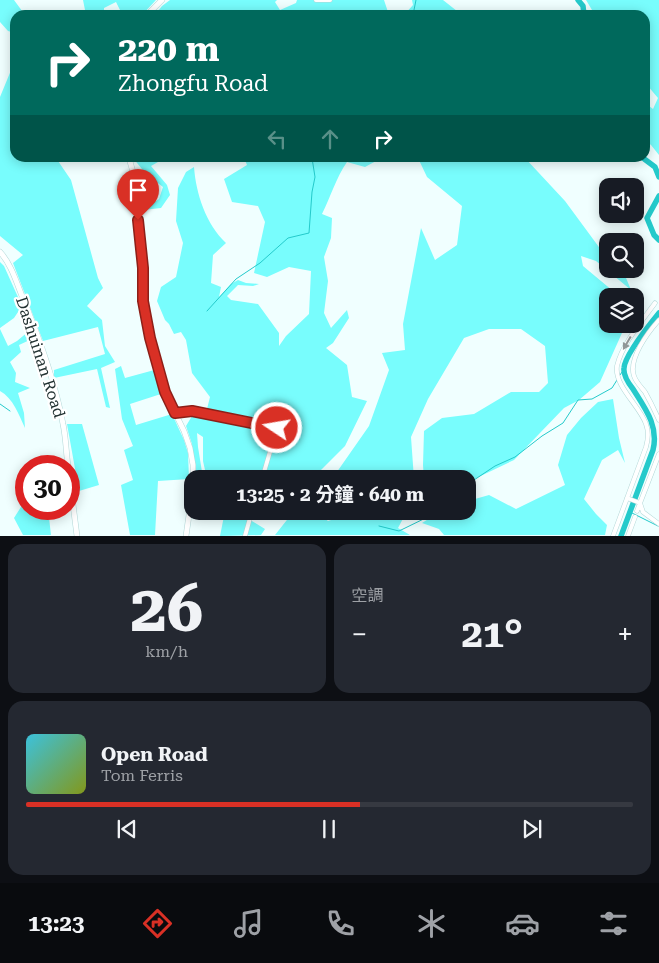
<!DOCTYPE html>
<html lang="zh-TW">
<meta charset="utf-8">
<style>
body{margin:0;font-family:"Roboto Serif","Noto Sans TC",serif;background:#242831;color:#f1f3f6;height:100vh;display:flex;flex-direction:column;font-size:19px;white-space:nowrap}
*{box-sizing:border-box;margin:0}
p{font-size:16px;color:#9ea1a6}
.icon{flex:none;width:28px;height:28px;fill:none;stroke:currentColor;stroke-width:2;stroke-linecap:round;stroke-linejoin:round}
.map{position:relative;height:536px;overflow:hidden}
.details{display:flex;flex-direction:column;gap:8px;padding:8px;background:#0d0f14;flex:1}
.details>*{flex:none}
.banner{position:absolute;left:10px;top:10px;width:640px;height:152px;border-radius:15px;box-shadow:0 2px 12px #0003;background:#00695c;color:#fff;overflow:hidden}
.buttons{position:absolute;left:599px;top:178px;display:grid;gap:10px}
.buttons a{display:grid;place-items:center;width:45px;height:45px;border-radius:10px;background:#171b24;box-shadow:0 2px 12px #0003;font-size:25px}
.speed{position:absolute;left:15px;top:455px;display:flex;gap:10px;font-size:25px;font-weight:700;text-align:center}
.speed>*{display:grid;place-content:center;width:65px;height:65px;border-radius:50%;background:#171b24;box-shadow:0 2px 12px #0003;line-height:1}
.speed .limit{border:8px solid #d22;background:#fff;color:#111}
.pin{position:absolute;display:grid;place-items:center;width:42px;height:42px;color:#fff;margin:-51px -21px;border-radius:50% 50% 50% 0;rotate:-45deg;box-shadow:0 0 5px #0007}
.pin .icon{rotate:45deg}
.me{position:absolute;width:55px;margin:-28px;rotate:282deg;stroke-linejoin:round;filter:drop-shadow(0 0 4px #0008)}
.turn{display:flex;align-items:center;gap:18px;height:105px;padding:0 25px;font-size:22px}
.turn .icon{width:65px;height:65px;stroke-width:2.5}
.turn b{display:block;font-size:35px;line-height:42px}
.lanes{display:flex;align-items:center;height:48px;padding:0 25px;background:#0003;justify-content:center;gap:25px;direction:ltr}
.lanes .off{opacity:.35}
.big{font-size:38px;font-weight:700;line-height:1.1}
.details .card{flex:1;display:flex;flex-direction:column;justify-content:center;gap:8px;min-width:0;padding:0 18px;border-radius:15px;background:#242831}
.details .dial{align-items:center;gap:0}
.dial b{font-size:65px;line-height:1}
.song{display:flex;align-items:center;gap:15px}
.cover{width:60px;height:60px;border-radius:8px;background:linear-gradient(135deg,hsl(190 70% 55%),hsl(70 70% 35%))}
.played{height:5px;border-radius:2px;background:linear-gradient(90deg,#d93025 55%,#363941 55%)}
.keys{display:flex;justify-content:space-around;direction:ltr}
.heat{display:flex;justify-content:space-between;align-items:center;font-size:28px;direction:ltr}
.details .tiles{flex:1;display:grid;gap:8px;grid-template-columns:1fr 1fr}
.card:last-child{grid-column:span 2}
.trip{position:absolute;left:184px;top:470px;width:292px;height:50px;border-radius:15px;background:#171b24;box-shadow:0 2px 12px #0003;font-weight:700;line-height:50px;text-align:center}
.tabs{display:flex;height:80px;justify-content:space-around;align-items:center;background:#090b0e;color:#9ea1a6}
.tabs .icon{width:35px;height:35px}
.tabs .active{color:#d93025}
.tabs b{font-size:22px;color:#f1f3f6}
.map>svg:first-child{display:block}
</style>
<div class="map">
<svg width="659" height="536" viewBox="0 0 659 536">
<rect width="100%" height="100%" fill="#f0ffff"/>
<path fill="#78fdfd" d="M0,0H14L25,15H15V33L8,31L0,22Z
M83,0H156L142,15H119L121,12L116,2L104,8V15H86Z
M170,0H277L275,2L280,10L296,3L297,0H384L389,15H189L187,13L185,15H155L162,6Z
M412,0H443L462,15H404L413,5Z
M586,0H659V155L651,145L645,140V103L653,109L658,98L647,85L645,80V15H595Z
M14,63H15V158H56L71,180L98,278L103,288L87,306L102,320L105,346L115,362L101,368L110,408L106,407L97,369L54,378V370L105,354L98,327L43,341L13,263L23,255L0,236V97Z
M133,158H165L151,166L167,185L170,195L161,208L143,210L159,199L163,187L146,174Z
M244,158H380L378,160L365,167L347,162C336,178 331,196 322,214L332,218L331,238L324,257L328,281L324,313L331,328L347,310L349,318L333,343L326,348L347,365L352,397L367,401L345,446L312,479H256L242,474L240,479H207L203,461V437L197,433L198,447L203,478L202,479H195L192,444L186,426L192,416L206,413L210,397L192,373L186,340L181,332L174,334L169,324L165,320L157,301L161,287L176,277L183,243L176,221L178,188L186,172L194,167C196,194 206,224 226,243L213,255L211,283L221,287L219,297L231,284L238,280L246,283L259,284L253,286L238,285L227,296L231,300L258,304L279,333V346L286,336L309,314L311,271L289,267L267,277L254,273L265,222L258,206L232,202L224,179L247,165Z
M418,158H525L565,201L607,258L608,269H619L624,273L631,290L596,261L581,256L583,266L619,296H608V324H626L600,382L579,400L564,408L514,460L468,482V479H424L423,465L424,431L442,418L474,414L511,392H539L548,383L545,346L521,329H489L464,338L428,399L411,437L414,479H332L369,426L389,370L382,353L405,350L403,324L421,228L435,260L457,245L462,206L427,177Z
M0,262L4,266L22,306L14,318L0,328Z
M0,329L8,346L17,341L29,331L34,338L19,345L21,352L10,362L16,373L15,382L30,388L18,393L24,413L25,428C19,415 13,398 0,391Z
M121,366L125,378L158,369L164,393L130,404L136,425L172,414L184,440L188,453L189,479L158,481L155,535H130L121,485L133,480L124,450L133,446L122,419L115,369Z
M613,399L619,438L625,463L618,450L602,460L584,499L596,514L607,525L605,535H444L439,529L422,523L441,511H468V501L489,495L516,509L565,485L558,465L567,435L581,418L598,402Z
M67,424H82L99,485L79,491Z
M26,499V509H48L51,535H23L14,518Z
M225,511H241L242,515L265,529L261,535L220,536Z
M294,511H316L328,521L340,517L344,511H407L398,528L410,535H275Z"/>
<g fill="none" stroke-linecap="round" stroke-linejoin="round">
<path stroke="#24cacb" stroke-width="1" d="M413,15L416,0
M207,311L236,279L260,263L288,238L309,233L312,192L315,177L312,158
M620,375L624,369
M0,404L10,411
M468,484L495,466L515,457L542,436L563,423L578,400L592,399L612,388L617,380
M630,512L658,526
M379,526L399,531L440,511"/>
<path stroke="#24cacb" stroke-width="5.5" d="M578,0L583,6L584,15
M643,158L655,167L659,177
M659,196L647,218L654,235L659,240
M621,536L653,450C659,426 645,408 633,389C629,384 623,376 624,368C625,355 650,324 659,313"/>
<defs>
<path id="minor" d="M316,0H330
M659,320C648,332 628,359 634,376C636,382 641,387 645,392C650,401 655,411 659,420
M175,413L192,411L277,428L262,479
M627,498L640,503L643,512L659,524
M637,511L659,454
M245,536L252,511
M613,536L646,447C648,440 649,432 646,424C640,406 614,386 617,366C622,344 642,321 655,303
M628,536L635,517"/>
<path id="tertiary" d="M147,15L162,0
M129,158L133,172L136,204L143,268V301L150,338L165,392L184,431L190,448L193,465V479
M0,252C11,264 16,281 22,296C39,337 55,381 63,424C66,438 66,452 68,466
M69,473L77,536
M186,536L192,494V485"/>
</defs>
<use href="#minor" stroke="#b2d7d7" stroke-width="5"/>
<use href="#tertiary" stroke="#b2d7d7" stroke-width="6"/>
<use href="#minor" stroke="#fff" stroke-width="4"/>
<use href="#tertiary" stroke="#fff" stroke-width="5"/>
</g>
<defs><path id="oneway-solid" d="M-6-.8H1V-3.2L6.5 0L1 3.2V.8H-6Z" transform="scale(1.25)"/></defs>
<use fill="#919898" href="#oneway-solid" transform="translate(627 343) rotate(120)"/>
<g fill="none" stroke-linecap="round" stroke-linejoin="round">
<defs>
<path id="route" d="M138,220L143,268V301L150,338L165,392L175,413L192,411L277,428"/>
</defs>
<use href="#route" stroke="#8d1f18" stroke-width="12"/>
<use href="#route" stroke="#d93025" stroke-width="9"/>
</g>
<g text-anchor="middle" stroke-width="4.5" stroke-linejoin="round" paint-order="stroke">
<g font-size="16" fill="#233232" stroke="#fff">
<text transform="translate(41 357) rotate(72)" y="6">Dashuinan Road</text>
</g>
</g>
</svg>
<div class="buttons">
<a><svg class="icon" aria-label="sound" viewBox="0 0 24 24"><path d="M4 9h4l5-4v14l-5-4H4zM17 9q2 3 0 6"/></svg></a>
<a><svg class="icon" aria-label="search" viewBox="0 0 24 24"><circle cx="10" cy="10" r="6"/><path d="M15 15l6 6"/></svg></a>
<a><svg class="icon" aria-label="layers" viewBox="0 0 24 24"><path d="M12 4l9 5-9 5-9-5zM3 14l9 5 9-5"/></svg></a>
</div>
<div class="speed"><div class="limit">30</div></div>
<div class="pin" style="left:138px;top:220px;background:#d93025"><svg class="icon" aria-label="arrive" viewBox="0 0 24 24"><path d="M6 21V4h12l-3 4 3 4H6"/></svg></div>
<svg class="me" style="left:277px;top:428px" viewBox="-20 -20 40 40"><circle r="17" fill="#d93025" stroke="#fff" stroke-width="3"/><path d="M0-11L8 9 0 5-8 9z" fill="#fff"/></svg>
<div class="trip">13:25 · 2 分鐘 · 640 m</div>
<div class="banner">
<div class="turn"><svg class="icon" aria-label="right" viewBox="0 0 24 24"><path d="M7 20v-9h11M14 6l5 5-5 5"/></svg><div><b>220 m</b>Zhongfu Road</div></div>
<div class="lanes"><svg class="icon off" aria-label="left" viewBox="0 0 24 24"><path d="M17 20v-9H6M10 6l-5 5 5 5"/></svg><svg class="icon off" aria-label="ahead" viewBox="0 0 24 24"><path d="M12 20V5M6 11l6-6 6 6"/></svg><svg class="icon" aria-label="right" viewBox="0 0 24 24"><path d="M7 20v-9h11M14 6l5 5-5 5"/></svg></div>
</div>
</div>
<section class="details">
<div class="tiles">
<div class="card dial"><b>26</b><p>km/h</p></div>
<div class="card"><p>空調</p>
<div class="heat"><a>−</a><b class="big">21°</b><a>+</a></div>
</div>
<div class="card">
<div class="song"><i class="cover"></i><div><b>Open Road</b><p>Tom Ferris</p></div></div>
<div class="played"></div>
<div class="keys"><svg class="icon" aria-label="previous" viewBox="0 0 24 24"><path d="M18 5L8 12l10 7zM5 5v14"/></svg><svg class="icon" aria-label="pause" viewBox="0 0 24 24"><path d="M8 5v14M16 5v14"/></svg><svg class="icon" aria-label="next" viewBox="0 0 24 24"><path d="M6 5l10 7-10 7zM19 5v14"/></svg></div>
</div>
</div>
</section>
<nav class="tabs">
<b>13:23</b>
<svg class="icon active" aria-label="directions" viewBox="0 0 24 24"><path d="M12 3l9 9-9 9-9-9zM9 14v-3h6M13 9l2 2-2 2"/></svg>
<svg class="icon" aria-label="music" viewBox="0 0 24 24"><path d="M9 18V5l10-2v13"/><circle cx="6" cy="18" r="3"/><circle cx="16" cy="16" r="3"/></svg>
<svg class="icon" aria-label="phone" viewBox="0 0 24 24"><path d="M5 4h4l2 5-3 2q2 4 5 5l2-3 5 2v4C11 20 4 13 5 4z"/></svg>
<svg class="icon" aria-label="climate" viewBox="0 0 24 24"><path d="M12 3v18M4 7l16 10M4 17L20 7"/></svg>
<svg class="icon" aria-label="car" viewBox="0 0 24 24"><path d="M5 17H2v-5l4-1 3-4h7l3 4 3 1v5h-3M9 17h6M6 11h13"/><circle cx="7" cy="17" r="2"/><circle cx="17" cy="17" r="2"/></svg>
<svg class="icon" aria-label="filters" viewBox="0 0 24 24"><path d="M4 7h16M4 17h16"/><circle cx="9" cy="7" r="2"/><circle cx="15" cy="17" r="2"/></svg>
</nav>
